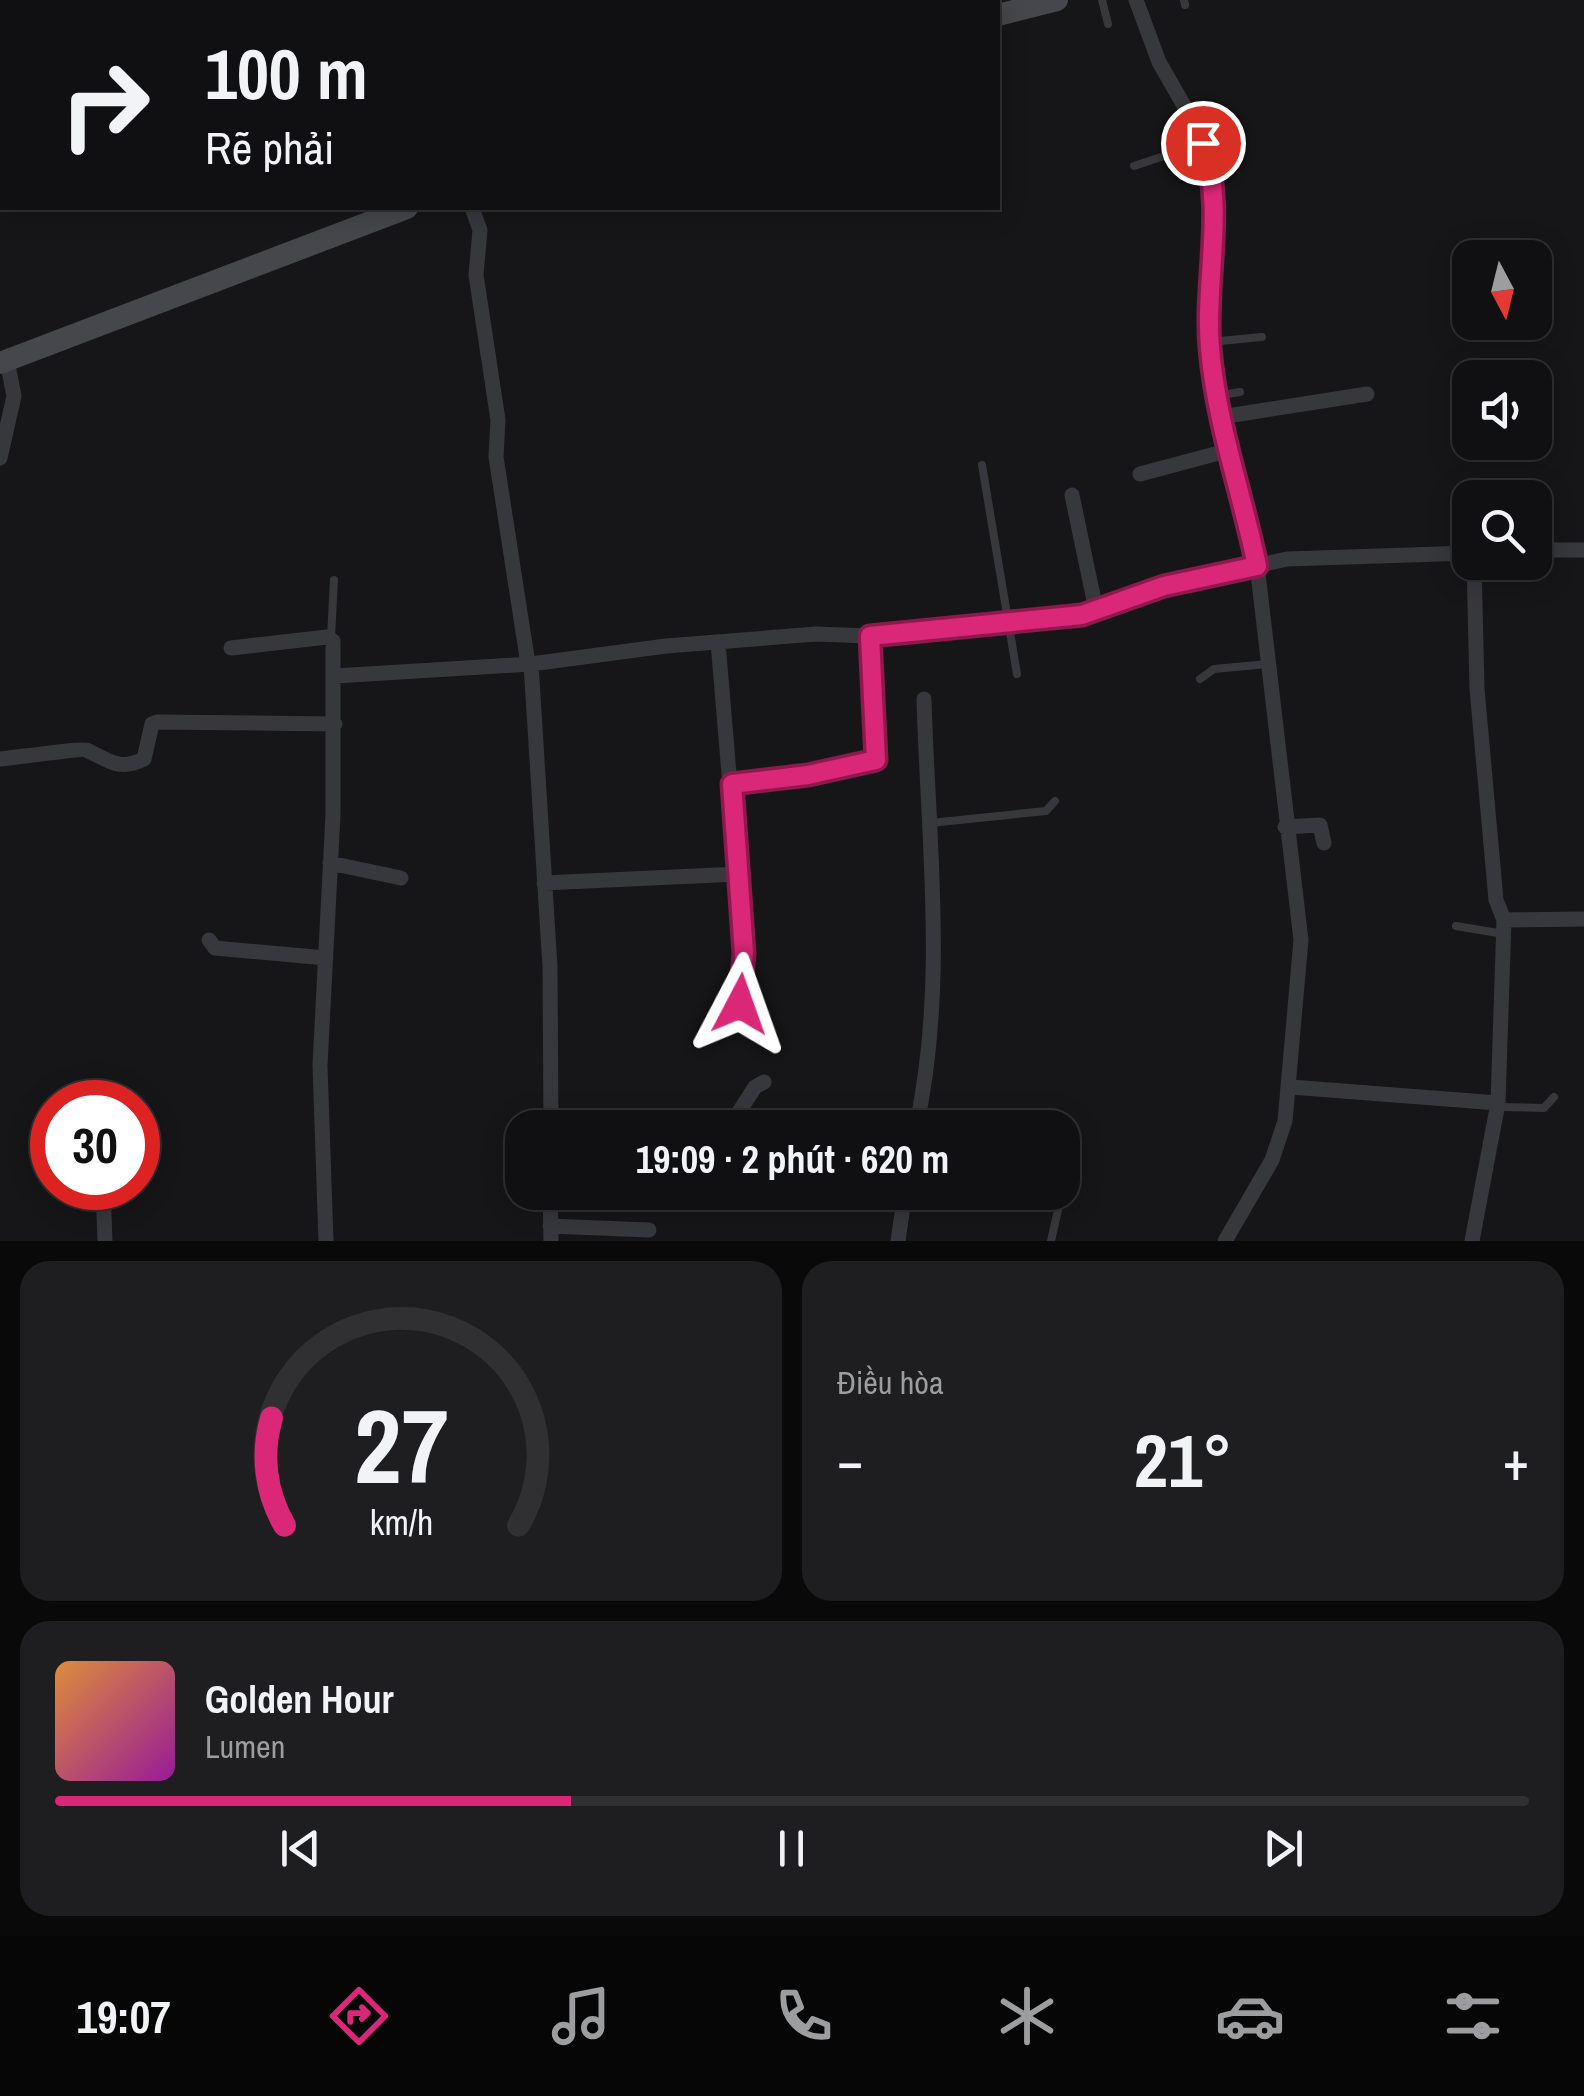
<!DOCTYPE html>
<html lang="vi">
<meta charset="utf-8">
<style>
body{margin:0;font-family:"Archivo Narrow",sans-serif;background:#1e1e20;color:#f1f3f6;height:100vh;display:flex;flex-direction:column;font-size:38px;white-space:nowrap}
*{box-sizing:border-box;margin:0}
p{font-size:32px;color:#9c9d9f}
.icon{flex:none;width:55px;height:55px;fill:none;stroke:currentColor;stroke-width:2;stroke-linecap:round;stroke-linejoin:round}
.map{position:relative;height:1241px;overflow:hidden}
.details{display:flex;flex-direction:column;gap:20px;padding:20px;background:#09090a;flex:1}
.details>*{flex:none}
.top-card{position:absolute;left:0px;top:0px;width:1000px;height:210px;box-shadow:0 5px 25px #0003,0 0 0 2px #303032;background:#101012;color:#f1f3f6;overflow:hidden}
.needle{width:65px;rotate:173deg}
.buttons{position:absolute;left:1452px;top:240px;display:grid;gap:20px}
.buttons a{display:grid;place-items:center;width:100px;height:100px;border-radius:20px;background:#101012;box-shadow:0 5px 25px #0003,0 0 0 2px #303032;font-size:50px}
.speed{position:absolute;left:30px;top:1080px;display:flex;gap:20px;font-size:50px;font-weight:700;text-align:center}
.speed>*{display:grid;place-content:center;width:130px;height:130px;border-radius:50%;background:#101012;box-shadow:0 5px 25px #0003,0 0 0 2px #303032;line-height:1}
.speed .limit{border:15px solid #d22;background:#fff;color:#111}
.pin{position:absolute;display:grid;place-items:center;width:85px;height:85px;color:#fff;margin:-42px;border:5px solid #fff;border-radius:50%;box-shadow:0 2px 10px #0007}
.me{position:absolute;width:110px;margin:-55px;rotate:4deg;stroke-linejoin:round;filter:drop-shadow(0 0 8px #0008)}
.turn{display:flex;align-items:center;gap:35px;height:210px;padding:0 40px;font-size:45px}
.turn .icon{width:130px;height:130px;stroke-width:2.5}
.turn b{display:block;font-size:70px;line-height:85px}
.big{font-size:75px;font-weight:800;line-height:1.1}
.details .widget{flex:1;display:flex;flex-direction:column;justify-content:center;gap:15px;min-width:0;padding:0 35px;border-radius:30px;background:#1e1e20}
.details .dial{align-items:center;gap:0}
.dial svg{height:260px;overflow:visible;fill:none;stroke:#303032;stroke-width:7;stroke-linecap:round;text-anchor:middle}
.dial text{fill:#f1f3f6;stroke:none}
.song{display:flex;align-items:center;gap:30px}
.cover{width:120px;height:120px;border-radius:15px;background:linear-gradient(135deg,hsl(30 70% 55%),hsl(300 70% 35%))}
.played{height:10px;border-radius:5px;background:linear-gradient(90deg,#db2777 35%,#303032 35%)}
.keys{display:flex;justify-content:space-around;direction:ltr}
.heat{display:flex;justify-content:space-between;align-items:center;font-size:55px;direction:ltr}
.details .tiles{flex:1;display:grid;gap:20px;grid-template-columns:1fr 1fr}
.widget:last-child{grid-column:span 2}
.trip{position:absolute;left:505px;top:1110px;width:575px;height:100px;border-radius:30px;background:#101012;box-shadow:0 5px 25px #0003,0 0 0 2px #303032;font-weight:800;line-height:100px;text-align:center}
.tab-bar{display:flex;height:160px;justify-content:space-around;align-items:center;background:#060607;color:#9c9d9f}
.tab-bar .icon{width:70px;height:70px}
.tab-bar .on{color:#db2777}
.tab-bar b{font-size:45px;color:#f1f3f6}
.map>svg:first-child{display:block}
</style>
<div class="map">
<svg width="1584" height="1241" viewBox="0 0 1584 1241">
<rect width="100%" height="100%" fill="#161618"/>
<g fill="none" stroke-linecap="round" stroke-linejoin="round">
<path stroke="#37383d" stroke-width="8" d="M1102,0L1108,24
M1184,0L1185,5
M1134,166L1203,143
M1209,342L1262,337
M1216,396L1240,392
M982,465L1017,674
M331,638L334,580
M1200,679L1214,669L1268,664
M930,823L1046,811L1055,801
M1456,926L1504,934
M1498,1107L1544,1108L1554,1097
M1051,1241L1062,1192"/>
<path stroke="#37383d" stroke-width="15" d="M430,0V2
M1136,0L1159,62L1198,130L1211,167L1209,342L1214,388L1257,565L1301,940L1285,1121L1272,1160L1225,1241
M38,2L43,0
M0,19L2,18
M472,208L480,230L476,275L498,420L496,457L528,664
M1221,417L1367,394
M0,458L14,396L7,360
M1140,474L1230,450
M1072,495L1096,610
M1535,550H1584
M718,642L744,953L739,1026
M231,648L327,637L333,641V815L320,1065L326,1241
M531,664L550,967L551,1128
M335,676L531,664L666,646L816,634L870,636L1047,621L1081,615L1164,586L1287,559L1470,553
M0,759C12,758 82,748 86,750C108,759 117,772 144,759L152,724L157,722L335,724
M732,784L809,775L876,760L870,636
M1285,827L1320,825L1324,843
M330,863L401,878
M544,883L738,874
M1504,920L1584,919
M209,940L215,948L326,958
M1291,1087L1498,1103
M553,1124L735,1118L755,1087L764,1082
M916,1128C947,985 928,842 924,699
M103,1188L105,1241
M550,1192L551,1241
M550,1226L649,1230
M898,1241L905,1192
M1472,1241L1498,1103L1504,920L1496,900L1477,689L1474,562"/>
<path stroke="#45474d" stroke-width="22" d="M998,15L1057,0
M0,363L407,208"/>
</g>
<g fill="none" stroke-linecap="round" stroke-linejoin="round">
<defs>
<path id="route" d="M740,1004L744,953L732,784L808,775L876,760L870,636L1082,615L1164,586L1257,566C1242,493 1216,422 1210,348C1204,280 1226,209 1203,143"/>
</defs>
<use href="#route" stroke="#8e194d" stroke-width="25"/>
<use href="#route" stroke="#db2777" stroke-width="18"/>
</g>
</svg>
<div class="buttons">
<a><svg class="needle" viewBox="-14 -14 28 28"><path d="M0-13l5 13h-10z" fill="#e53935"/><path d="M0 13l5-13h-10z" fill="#9c9d9f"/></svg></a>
<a><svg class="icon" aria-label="sound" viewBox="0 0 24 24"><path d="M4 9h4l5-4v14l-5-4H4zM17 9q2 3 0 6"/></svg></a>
<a><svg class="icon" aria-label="search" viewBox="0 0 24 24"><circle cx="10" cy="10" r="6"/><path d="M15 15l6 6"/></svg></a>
</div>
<div class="speed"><div class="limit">30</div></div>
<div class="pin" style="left:1203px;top:143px;background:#d93025"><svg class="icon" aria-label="arrive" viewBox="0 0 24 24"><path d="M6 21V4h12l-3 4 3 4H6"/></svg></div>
<svg class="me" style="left:740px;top:1004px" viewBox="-20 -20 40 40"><path d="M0-17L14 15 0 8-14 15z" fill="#db2777" stroke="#fff" stroke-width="4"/></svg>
<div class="trip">19:09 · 2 phút · 620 m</div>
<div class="top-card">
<div class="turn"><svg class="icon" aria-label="right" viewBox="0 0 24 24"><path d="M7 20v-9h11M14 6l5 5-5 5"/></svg><div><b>100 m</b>Rẽ phải</div></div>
</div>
</div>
<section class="details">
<div class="tiles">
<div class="widget dial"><svg viewBox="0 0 100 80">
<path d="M14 69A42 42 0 1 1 86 69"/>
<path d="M14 69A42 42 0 0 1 10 36" stroke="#db2777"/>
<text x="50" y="56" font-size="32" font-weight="700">27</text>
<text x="50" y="72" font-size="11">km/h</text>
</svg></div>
<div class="widget"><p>Điều hòa</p>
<div class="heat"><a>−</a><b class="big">21°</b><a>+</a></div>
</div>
<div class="widget">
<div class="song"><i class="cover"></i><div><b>Golden Hour</b><p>Lumen</p></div></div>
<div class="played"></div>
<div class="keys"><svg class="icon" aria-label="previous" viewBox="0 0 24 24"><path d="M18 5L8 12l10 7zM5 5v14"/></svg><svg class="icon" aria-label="pause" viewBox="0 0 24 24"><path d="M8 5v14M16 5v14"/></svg><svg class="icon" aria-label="next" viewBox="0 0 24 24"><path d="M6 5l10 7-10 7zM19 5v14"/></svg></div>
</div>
</div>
</section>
<nav class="tab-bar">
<b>19:07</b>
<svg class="icon on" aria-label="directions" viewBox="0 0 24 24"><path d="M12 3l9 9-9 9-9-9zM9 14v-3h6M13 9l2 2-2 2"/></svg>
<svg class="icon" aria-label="music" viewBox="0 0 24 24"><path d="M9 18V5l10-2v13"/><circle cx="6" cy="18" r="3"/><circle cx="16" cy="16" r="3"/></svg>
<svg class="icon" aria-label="phone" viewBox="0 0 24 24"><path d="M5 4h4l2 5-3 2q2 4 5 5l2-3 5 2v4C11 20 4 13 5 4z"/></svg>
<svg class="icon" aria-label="climate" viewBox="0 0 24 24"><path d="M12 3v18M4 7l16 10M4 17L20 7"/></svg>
<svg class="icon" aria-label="car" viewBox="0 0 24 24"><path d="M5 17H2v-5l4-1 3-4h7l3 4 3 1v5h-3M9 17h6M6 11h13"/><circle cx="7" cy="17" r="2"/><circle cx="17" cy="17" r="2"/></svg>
<svg class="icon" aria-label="filters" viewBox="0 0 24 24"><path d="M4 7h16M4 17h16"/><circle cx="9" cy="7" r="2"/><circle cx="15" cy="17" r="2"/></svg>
</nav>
